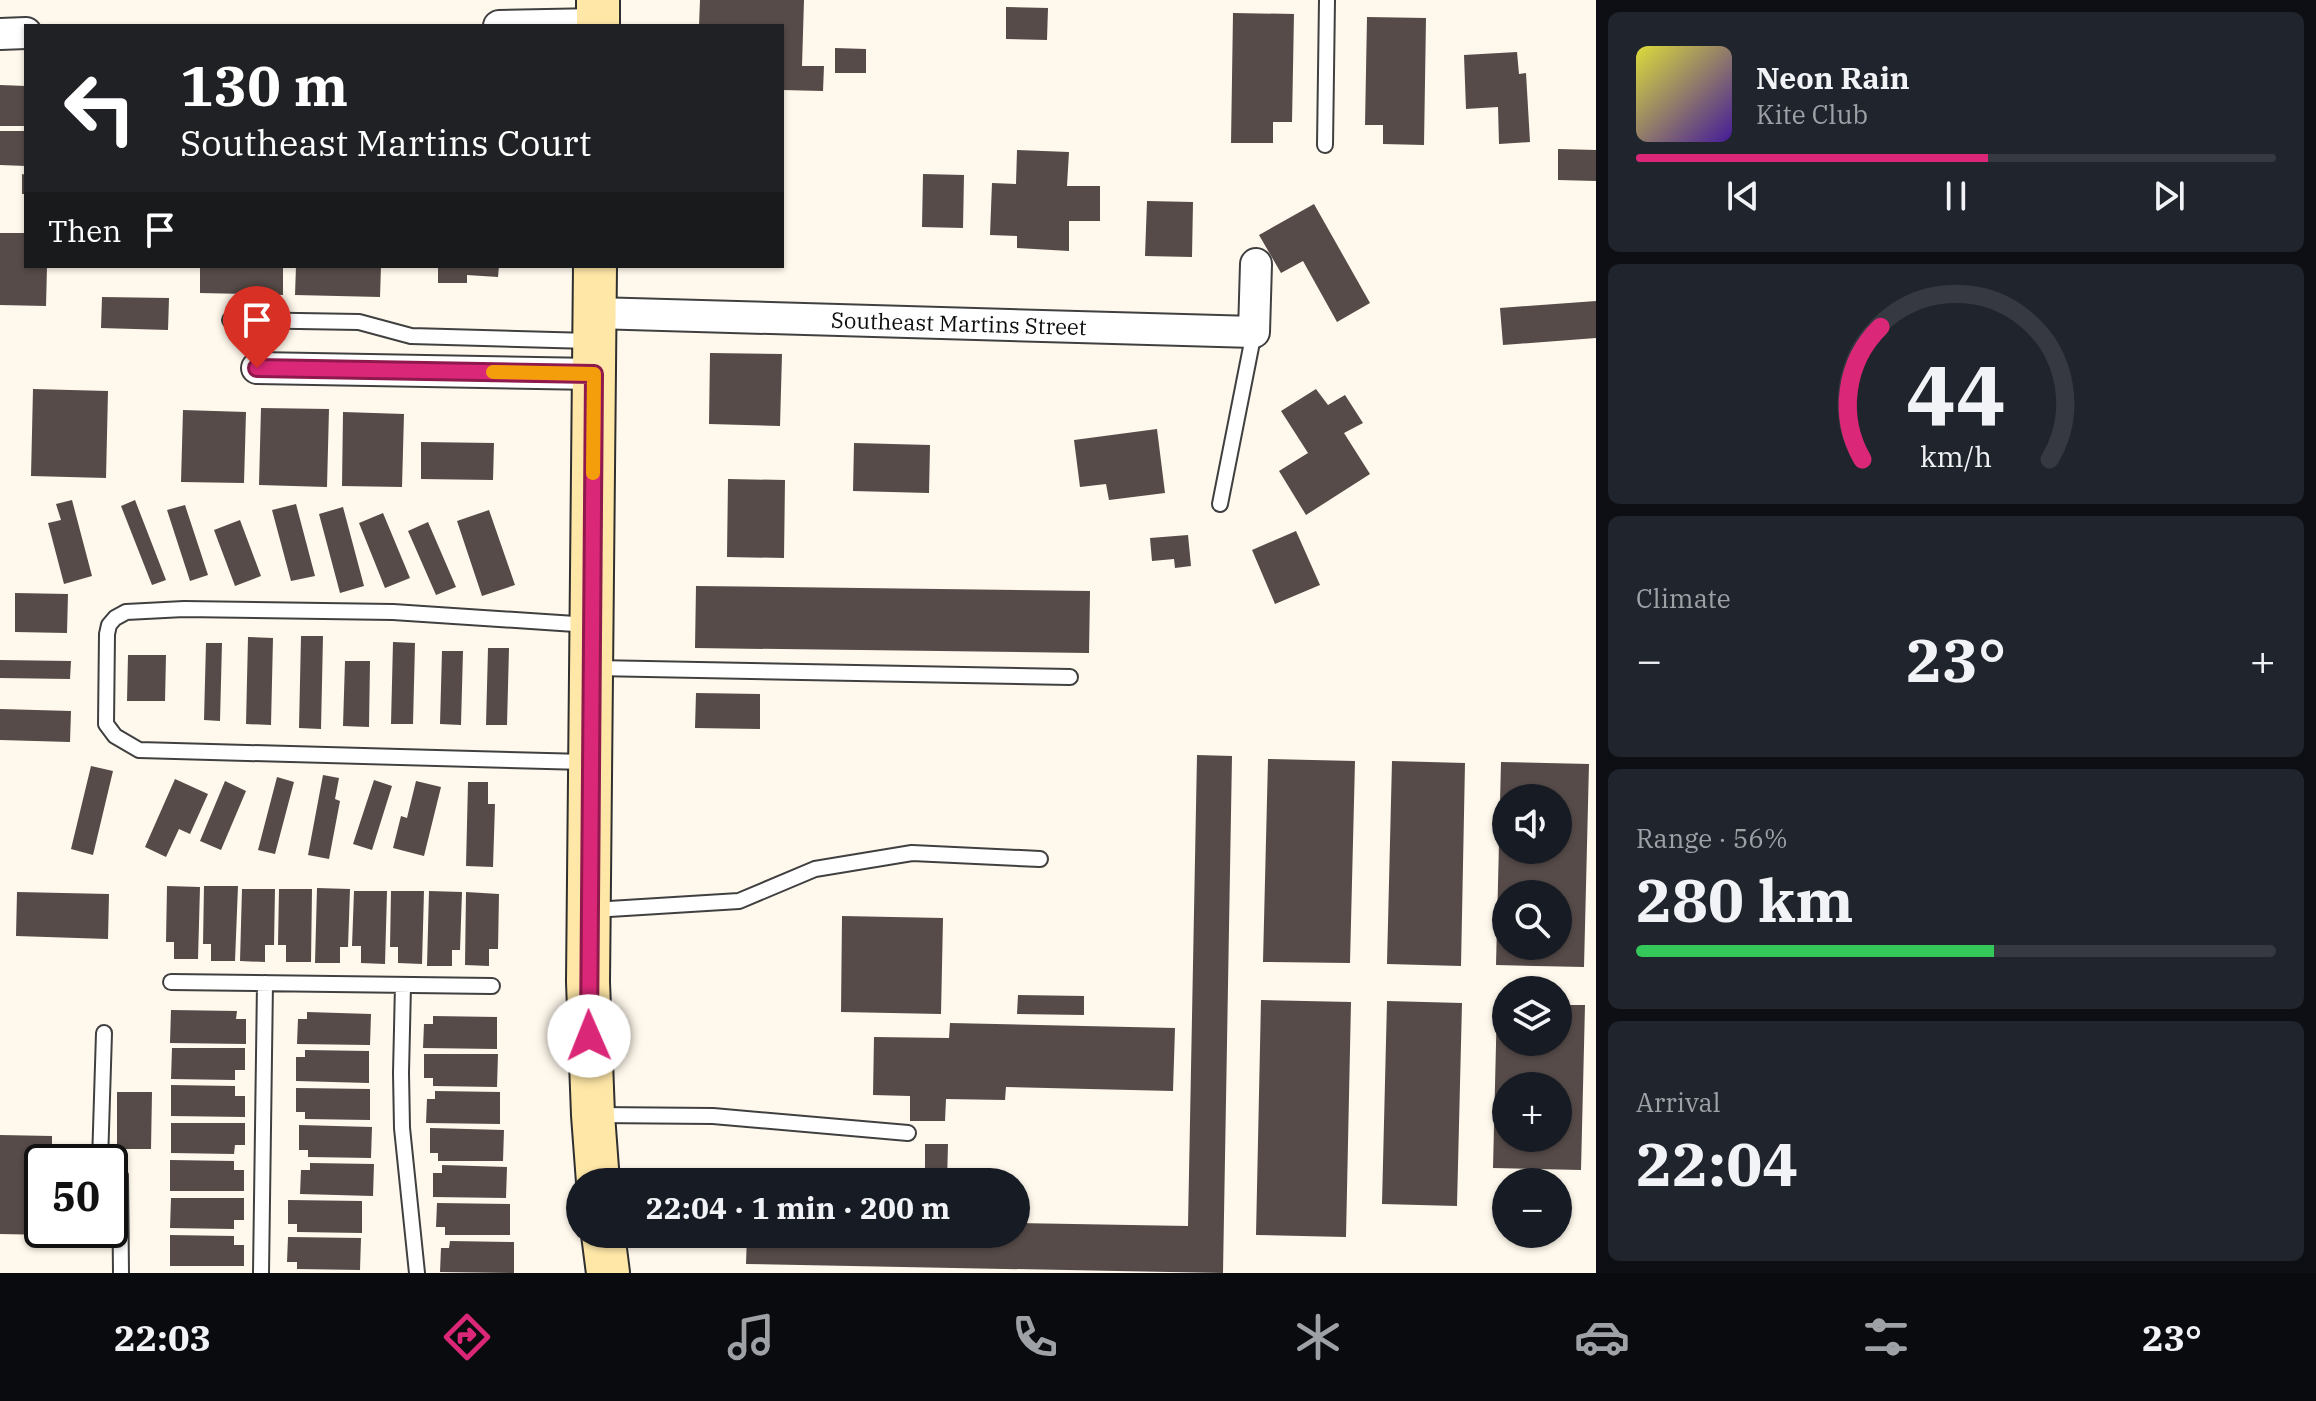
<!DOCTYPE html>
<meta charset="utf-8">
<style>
body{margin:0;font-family:"IBM Plex Serif",serif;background:#20242c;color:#f1f3f6;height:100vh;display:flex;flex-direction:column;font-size:30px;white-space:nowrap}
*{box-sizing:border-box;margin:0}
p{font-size:26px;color:#9ea1a6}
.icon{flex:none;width:44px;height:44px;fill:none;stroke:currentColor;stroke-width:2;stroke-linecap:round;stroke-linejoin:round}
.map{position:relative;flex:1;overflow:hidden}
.sheet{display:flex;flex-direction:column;gap:12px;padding:12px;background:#0d0f14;width:720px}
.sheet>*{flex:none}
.banner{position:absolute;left:24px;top:24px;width:760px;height:244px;border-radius:0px;box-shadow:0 2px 6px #0004;background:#202124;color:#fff;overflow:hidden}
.buttons{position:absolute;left:1492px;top:784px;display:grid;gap:16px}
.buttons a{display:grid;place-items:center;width:80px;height:80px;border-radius:50%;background:#171b24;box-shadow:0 2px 6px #0004;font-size:40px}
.speed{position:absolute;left:24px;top:1144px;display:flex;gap:16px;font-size:40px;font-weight:700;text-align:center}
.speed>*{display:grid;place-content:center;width:104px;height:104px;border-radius:50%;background:#171b24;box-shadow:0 2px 6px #0004;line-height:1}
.speed .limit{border:4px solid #111;border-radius:12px;background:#fff;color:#111}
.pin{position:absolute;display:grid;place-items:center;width:68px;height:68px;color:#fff;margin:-82px -34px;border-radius:50% 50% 50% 0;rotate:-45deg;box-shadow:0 0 8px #0007}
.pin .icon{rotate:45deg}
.me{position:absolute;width:88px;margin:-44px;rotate:359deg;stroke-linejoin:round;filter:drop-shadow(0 0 6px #0008)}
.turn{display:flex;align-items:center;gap:28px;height:168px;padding:0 24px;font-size:36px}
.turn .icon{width:104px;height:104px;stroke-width:2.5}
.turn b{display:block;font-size:56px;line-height:68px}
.then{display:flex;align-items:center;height:76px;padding:0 24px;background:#0003;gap:16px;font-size:30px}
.big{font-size:60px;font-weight:700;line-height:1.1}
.sheet .widget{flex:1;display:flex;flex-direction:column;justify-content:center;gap:12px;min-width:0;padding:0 28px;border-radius:12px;background:#20242c}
.sheet .dial{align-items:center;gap:0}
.dial svg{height:208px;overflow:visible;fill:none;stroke:#363941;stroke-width:7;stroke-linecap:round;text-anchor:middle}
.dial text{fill:#f1f3f6;stroke:none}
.song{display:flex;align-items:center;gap:24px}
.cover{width:96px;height:96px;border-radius:12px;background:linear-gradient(135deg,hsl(60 70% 55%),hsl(260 70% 35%))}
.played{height:8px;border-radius:4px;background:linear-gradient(90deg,#db2777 55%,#363941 55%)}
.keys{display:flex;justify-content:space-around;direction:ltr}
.heat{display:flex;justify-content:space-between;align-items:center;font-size:44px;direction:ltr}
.charge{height:12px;border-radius:6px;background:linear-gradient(90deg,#34c759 56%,#363941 0)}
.trip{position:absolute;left:566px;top:1168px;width:464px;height:80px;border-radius:40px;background:#171b24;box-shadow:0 2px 6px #0004;font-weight:700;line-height:80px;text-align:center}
.menu{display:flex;height:128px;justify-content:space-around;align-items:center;background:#090b0e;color:#9ea1a6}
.menu .icon{width:56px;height:56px}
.menu .current{color:#db2777}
.menu b{font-size:36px;color:#f1f3f6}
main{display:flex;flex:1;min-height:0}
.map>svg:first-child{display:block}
</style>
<main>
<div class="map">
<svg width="1596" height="1273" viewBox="0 0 1596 1273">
<rect width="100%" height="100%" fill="#fff8ec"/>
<path fill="#564b48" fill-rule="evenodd" d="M700,0H804L802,66H824L823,91L782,90V26H699Z
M1006,7L1048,8L1047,40L1006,39Z
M1233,13L1294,14L1292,122H1273V143H1231Z
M1367,17L1426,18L1424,145L1383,144V125H1365Z
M835,48L866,49V73H835Z
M1517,52L1519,74L1526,73L1530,142L1499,144L1498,107L1466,109L1464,55Z
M0,85L26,86V126H0Z
M0,131H26V166L0,165Z
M1558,149L1596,150V181L1558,180Z
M1017,150L1069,152L1067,186H1100V221H1069V251L1017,248V236L990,235L992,183L1016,184Z
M22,174L26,175V194H22Z
M923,174L964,175L963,228L922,227Z
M1147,201L1193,202L1192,257L1145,256Z
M1314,204L1370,303L1337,322L1303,261L1281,273L1259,235Z
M0,233H26V266H47L46,306L0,305Z
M200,266H283V295L200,293Z
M296,266H381L380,297L295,295Z
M438,266H499L498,277L467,275V283H438Z
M102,297L169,298L168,330L101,328Z
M1596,301V338L1503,345L1500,308Z
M710,353L782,354L780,426L709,424Z
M33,389L108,391L106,478L31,476Z
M1316,389L1328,405L1345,395L1363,423L1344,433L1370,474L1306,515L1279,471L1308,453L1281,411Z
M261,408L329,409L327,487L259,485Z
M183,410L246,412L244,483L181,482Z
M343,412L404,414L402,487L342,486Z
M1157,429L1165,493L1109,500L1106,484L1080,487L1074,440Z
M421,442L494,443L493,480L421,479Z
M854,443L930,445L929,493L853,491Z
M728,479L785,480L784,558L727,557Z
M72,500L92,576L64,584L48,523L61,520L56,504Z
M135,500L166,580L152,585L121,506Z
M296,504L315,576L291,581L272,510Z
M185,505L208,575L190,581L167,510Z
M343,507L364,586L340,593L319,514Z
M489,510L515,585L482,596L457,521Z
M383,513L410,578L385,588L359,523Z
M240,520L261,576L235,586L214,530Z
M428,522L456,587L436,595L408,531Z
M1296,531L1320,585L1275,604L1252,550Z
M1188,535L1191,566L1175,568L1174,559L1152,561L1150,538Z
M696,586L1090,591L1089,653L695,648Z
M15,593L68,594L67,633L15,632Z
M301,636H323L321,729L299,728Z
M248,637L273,638L271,725L246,724Z
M393,642L415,643L413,724H391Z
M206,643H222L220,721L204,720Z
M488,648H509L507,725H486Z
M442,651H463L461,725L440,724Z
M128,655H166L165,701H127Z
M0,660L71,661L70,679L0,678Z
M345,661H370L369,727L343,726Z
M696,693L760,694V729L695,728Z
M0,709L71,711L70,742L0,740Z
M1197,755L1232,756L1223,1273L746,1264L747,1234H1016V1223L1188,1226Z
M1268,759L1355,761L1350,963L1263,962Z
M1392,761L1465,763L1461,966L1387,964Z
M1501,762L1589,764L1584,967L1496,965ZM1506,798H1558V850H1506ZM1506,894H1558V946H1506Z
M91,766L113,771L93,855L71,849Z
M323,775L339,778L335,799L340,801L329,859L308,855Z
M277,777L294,782L275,854L258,850Z
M175,779L208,794L190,834L179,829L166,857L145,847Z
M374,780L392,786L372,850L353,844Z
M225,781L246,791L221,850L200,841Z
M416,781L441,787L424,856L393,848L401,816L407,818Z
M468,782H488V804H495L493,867L466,866Z
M167,886L200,887L198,959H174V942H166Z
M204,886H238L235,961H211V944H203Z
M317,888L350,889L348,947H340V963H315Z
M242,889H275L274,945H265V962L240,961Z
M279,889H312L311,962H286V945H278Z
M354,891H387L385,964L361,963V946H352Z
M391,891H424L422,964L398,963V947H390Z
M429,891L462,892L460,950H452V966H427Z
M17,892L109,894L108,939L16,936Z
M466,892L499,894L498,949H489V966L465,965Z
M842,916L943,918L941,1014L841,1012Z
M1018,995L1084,996V1015L1017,1014Z
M1261,1000L1351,1002L1346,1237L1256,1235Z
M1387,1001L1462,1003L1457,1206L1382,1204Z
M1497,1003H1506V1042H1558V1005H1585L1581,1170L1493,1168ZM1506,1086H1558V1138H1506Z
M171,1010L237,1011L236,1019H246V1044L170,1043Z
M307,1012L371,1014L370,1045L297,1044L298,1019H307Z
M433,1016L497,1017V1049L423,1048L424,1024H433Z
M950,1023L1175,1028L1173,1091L1006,1087L1005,1100L946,1099L945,1121H910V1096L873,1095L874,1037L949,1038Z
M172,1048H245V1070H235V1080L171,1079Z
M305,1050L369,1051V1083L296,1081V1057H305Z
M424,1054H498L497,1087L433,1086V1078H424Z
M171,1085L235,1086V1096H245V1117L171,1116Z
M296,1088L370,1089V1120L305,1119V1112H296Z
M435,1091L500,1092V1124L426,1123L427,1099H435Z
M117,1092H152L151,1149H117Z
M171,1123H245V1145H235L234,1154L171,1153Z
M299,1125L372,1127L371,1158L308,1157V1150H299Z
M430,1128L504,1130L503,1161H438V1153H430Z
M0,1135L52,1136V1162H42V1230H50V1235L0,1234Z
M925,1144H948L947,1182H925Z
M170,1160L234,1161V1170H244V1191H170Z
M310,1163L374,1164L373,1196L300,1194L301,1170H310Z
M442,1165L507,1167L506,1198L433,1197V1173H442Z
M171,1198H244V1220H234V1229L170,1228Z
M288,1200L362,1201V1233L297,1232V1224H288Z
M437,1203L510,1204V1235H445V1227H436Z
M170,1235L234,1236V1245H244V1266H170Z
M288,1237L361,1238L360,1270L297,1269V1262H287Z
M450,1241L514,1242V1273L440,1272L441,1248H449Z"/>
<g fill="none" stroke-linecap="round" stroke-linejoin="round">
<defs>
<path id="service" d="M1325,145L1327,0
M230,320L359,322L411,336L590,341
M1220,504L1254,332
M595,668L1070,677
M585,762L139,750L115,736L106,724L107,634L109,625L115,618L126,612L184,609L393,612L590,625
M593,910L739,901L815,869L912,853L1040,859
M171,982L492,986
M403,985L401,1073L402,1128L417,1273
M597,1115L713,1116L908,1133
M100,1162L104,1033
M110,1170L120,1176L121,1273
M261,1273L265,983"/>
<g id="minor">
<path d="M499,26L598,24"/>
<path d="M0,34L26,33"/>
<path id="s1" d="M595,313L1254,332L1256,264"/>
<path d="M257,368L594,374"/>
</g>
<path id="secondary" d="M598,26V0
M595,266L588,982L593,1115L598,1182
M603,1234L608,1273"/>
</defs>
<use href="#service" stroke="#404040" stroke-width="18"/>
<use href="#minor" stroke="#404040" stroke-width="34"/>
<use href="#secondary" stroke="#2f2f2f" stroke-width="46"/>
<use href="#service" stroke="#fff" stroke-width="14"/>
<use href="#minor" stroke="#fff" stroke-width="30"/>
<use href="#secondary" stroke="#ffe7a7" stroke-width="42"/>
</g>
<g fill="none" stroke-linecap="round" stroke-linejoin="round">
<defs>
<path id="route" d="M257,368L594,374L589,1036"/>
</defs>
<use href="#route" stroke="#8e194d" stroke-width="20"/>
<use href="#route" stroke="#db2777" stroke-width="14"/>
<path stroke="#f59e0b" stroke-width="14" d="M493,372L594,374L593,473"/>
</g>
<g text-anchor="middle" stroke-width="8" stroke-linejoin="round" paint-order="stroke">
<g font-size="22" fill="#0d0d0d" stroke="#fff">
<text dy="8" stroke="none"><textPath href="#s1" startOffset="364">Southeast Martins Street</textPath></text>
</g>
</g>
</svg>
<div class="buttons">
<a><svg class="icon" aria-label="sound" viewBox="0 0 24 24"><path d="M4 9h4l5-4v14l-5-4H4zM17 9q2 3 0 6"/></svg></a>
<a><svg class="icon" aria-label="search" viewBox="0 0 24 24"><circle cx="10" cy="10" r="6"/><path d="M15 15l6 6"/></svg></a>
<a><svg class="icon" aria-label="layers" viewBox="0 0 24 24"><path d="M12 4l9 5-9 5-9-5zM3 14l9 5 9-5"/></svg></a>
<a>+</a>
<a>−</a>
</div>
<div class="speed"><div class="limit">50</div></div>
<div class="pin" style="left:257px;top:368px;background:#d93025"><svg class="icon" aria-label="arrive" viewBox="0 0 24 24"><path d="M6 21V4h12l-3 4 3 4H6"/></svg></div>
<svg class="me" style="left:589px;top:1036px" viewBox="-20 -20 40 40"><circle r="19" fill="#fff"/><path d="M0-13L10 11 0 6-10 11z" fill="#db2777"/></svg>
<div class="trip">22:04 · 1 min · 200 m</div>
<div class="banner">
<div class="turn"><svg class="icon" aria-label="left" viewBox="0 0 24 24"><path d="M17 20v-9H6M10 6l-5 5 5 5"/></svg><div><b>130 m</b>Southeast Martins Court</div></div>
<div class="then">Then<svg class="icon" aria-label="arrive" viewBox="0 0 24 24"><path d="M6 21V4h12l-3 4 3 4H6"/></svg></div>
</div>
</div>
<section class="sheet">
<div class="widget">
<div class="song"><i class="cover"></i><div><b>Neon Rain</b><p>Kite Club</p></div></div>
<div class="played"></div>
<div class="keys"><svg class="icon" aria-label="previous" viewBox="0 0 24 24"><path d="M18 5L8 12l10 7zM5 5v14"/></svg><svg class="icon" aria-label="pause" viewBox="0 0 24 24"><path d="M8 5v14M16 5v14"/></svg><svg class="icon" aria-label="next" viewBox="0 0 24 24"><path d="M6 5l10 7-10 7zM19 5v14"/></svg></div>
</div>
<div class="widget dial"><svg viewBox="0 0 100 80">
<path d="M14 69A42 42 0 1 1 86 69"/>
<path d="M14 69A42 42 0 0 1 21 18" stroke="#db2777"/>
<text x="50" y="56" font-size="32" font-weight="700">44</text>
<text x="50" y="72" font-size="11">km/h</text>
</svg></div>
<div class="widget"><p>Climate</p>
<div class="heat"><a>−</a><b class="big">23°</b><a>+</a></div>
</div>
<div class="widget"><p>Range · 56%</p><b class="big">280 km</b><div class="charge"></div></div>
<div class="widget"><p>Arrival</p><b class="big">22:04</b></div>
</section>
</main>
<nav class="menu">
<b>22:03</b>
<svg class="icon current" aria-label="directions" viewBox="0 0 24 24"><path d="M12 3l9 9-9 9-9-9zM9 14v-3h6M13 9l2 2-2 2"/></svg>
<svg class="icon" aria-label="music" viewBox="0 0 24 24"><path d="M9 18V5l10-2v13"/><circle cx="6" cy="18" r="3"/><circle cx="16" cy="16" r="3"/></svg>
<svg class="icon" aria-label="phone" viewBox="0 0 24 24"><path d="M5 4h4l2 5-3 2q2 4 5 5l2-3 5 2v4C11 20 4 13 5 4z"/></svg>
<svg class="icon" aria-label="climate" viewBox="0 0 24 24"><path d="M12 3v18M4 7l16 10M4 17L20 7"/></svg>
<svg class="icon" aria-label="car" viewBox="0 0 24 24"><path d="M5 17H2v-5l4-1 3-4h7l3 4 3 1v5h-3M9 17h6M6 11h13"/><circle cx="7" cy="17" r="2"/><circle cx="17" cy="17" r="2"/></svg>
<svg class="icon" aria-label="filters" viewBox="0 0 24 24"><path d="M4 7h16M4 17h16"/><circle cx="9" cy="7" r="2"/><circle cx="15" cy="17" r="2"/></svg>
<b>23°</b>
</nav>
